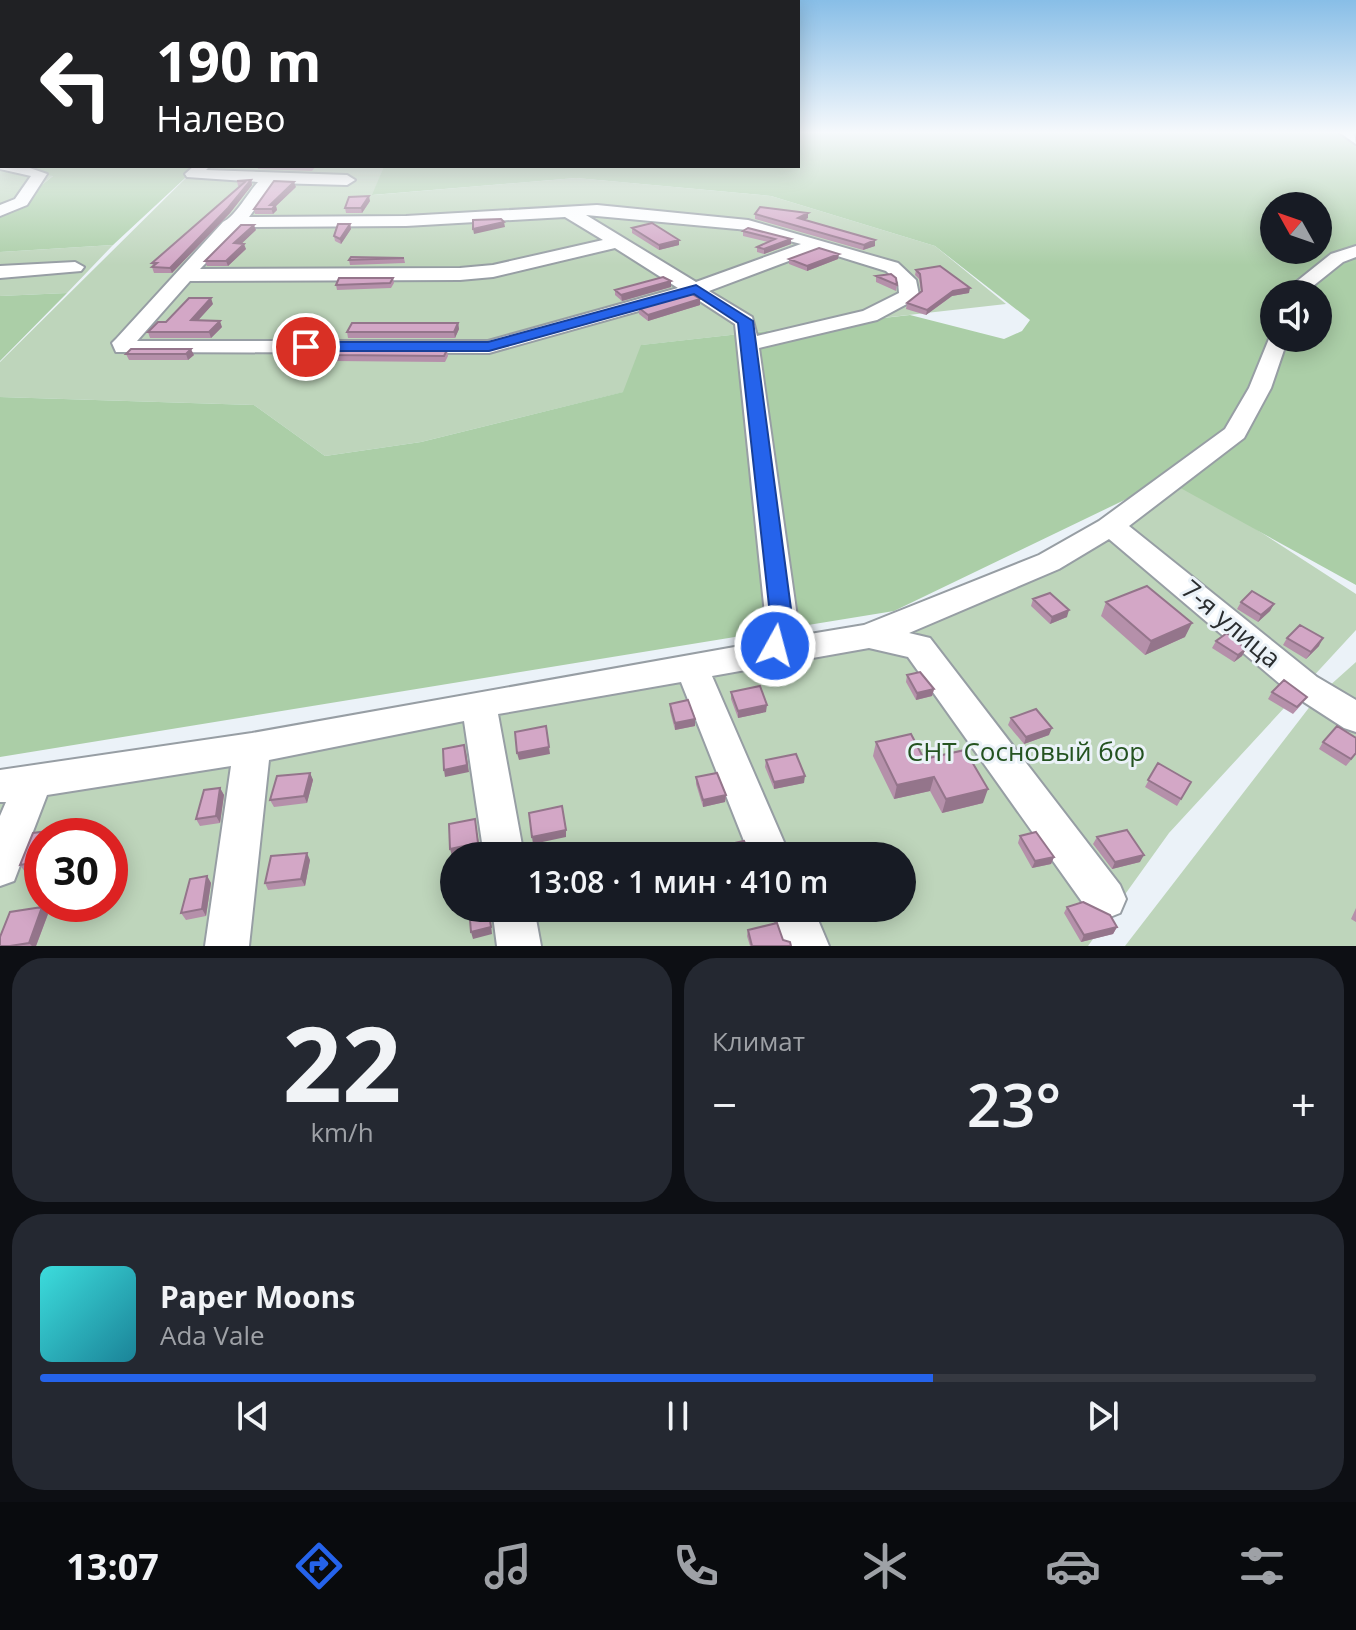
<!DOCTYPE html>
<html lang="ru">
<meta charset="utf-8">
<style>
body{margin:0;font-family:"Open Sans",sans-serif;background:#242831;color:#f1f3f6;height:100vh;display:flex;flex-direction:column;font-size:30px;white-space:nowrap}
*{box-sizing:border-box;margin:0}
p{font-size:26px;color:#9ea1a6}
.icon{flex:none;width:44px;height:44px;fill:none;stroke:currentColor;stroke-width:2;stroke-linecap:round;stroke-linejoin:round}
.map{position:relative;height:946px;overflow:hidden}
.sheet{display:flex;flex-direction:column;gap:12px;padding:12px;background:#0d0f14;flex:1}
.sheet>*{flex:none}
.top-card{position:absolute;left:0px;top:0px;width:800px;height:168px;box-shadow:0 4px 20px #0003;background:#202124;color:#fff;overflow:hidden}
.needle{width:52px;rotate:310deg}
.fabs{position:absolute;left:1260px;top:192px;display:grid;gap:16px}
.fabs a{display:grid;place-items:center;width:72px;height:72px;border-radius:50%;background:#171b24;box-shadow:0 4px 20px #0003;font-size:40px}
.speed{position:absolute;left:24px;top:818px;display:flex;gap:16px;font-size:40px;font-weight:700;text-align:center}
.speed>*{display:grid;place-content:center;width:104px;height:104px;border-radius:50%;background:#171b24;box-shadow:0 4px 20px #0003;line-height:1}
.speed .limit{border:12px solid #d22;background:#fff;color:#111}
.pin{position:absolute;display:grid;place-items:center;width:68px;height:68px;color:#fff;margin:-34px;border:4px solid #fff;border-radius:50%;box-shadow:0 2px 8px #0007}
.me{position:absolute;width:88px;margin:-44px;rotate:7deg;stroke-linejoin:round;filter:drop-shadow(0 0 6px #0008)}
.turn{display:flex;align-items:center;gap:28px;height:168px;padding:0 24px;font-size:36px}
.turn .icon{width:104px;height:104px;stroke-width:2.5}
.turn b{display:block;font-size:56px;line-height:68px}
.big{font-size:60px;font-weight:600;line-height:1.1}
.sheet .tile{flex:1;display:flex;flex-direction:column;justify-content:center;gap:12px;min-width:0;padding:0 28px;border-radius:32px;background:#242831}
.sheet .dial{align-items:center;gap:0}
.dial b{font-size:104px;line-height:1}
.song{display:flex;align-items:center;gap:24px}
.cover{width:96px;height:96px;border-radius:12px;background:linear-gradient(135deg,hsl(180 70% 55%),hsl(190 70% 35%))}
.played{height:8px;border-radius:4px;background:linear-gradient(90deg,#2563eb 70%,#363941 70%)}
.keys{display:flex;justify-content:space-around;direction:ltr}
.heat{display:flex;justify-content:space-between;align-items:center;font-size:44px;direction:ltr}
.sheet .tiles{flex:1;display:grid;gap:12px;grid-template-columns:1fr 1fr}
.tile:last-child{grid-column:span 2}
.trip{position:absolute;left:440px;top:842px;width:476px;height:80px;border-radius:40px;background:#171b24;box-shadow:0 4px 20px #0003;font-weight:600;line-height:80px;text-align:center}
.menu{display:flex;height:128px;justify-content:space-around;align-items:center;background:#090b0e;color:#9ea1a6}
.menu .icon{width:56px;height:56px}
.menu .active{color:#2563eb}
.menu b{font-size:36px;color:#f1f3f6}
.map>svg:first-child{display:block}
</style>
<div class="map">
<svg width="1356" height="946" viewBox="0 0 1356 946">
<rect width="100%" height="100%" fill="#ebf2f8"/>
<path fill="#bed5bb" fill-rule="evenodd" d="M0,163L2,166L54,175L9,211L0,214Z
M198,166H384L373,195L576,178L771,196L935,246L1006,304L642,345L624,392L421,442L325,456L254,405L0,397V362Z
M113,245L67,293L0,296V252Z
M1182,481L1356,594V630L1169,833L1088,946H0V775L886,644ZM42,836H110V904H42ZM454,856H902V908H454Z
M1356,662V946H1125L1318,696Z"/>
<path fill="#abcea7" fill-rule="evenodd" d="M798,132H1356V585L1166,480L894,611L0,757V397L254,405L325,456L421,442L623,392L641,345L910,315L1004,339L1022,331L1030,320L935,246L771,196L576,178L372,195L384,166H798ZM1274,206H1318V250H1274ZM1274,294H1318V338H1274Z
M12,166H198L113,245L0,252V214L9,211L53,176Z
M67,293L0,361V296Z"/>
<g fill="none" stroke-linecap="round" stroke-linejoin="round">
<defs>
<path id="minor" d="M1339,132H1354L1356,144Z
M2,162V166H24L47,174L27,205L0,216V205L15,199L31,176L0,169Z
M194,166H210L206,170L347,175L355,180L347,185L274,183L249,217L406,216L597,205L748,220L898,263L916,280L919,295L916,299L877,320L759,348L798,624L792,637L864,625L1039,555L1099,521L1225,429L1249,388L1271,334L1274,333V338H1288L1271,388L1244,438L1129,526L1317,677L1356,700V732L1344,728L1293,695L1109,539L1059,569L909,633L930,638L1120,885L1126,899L1120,913L1105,919L1090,913L908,657L869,648L712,676L790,856H750L681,682L498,714L524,856H484L464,721L269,760L249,946H205L231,766L47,795L14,881L0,886V816L6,802H0V770L252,733L757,643L766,624L735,324L692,296L489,353L116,352L112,343L116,339L223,222C235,217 248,193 258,182L187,177L185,174ZM586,215L748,230L801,244L696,282ZM565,217L603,240L493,265L460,268L200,269L241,227L406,226ZM615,248L678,288L488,341H137L190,281L460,280L493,277ZM818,250L886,271L898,282L899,293L863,311L757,336L752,317L709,291Z
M1356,246V257L1343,262L1303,294H1281L1331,254Z
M75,262L84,267L81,271L0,278V266Z
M492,908H534L541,946H497Z
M771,908H813L829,946H785Z"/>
</defs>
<use href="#minor" stroke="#979ea4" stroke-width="4"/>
<use href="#minor" fill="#fff" fill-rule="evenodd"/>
</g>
<path fill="#b590aa" d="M257,166H316L312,171L258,169Z
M251,180L252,185L230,213L172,273H154L152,267L153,266L152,263L241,186H238L237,181Z
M296,187L276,206L277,210L273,214H255L254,209Z
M370,201L362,213H346L345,208Z
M755,214L808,218L804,220L875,240V246L863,250L755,219Z
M350,224L351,229L341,244L335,241L334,236Z
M632,228L679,245L659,250L632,233Z
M748,228L791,244L764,254L757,252V247L768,242L743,236V231Z
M256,230L241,243L246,249L228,266H207L205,261Z
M404,258L405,263L350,265L349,260Z
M789,259H838L807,271L789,264Z
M916,270L969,293L952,296L926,315L906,309L907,303L921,292L919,279L915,275Z
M876,276L897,285L896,291L876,282Z
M393,278L394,283L391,288L337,290L336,285Z
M671,287L622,301L615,295V290Z
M700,299V305L648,321L639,314V308Z
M213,304L198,320L222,327L211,338H150L148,332L166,322Z
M458,323L459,329L455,338H348L347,332Z
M131,349L194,355L188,360H129L126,354Z
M447,350L448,356L445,362L334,361L333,355Z
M1033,599L1067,617L1050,624L1031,606Z
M1106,602L1185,637L1145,655L1101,616Z
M1241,602L1274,604L1270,611L1258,622L1237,609Z
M1287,638L1319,646L1306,659L1283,645Z
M1216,641L1246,649L1242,656L1234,662L1212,648Z
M907,675L934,689L932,696L916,700L906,682Z
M731,692L766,712L738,718L731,699Z
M1272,692L1302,704L1293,714L1268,699Z
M670,704L695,726L675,730L670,711Z
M1011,718L1049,735L1024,744L1008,725Z
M876,742L924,759L983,803L942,813L930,791L894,799L873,756Z
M1323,742L1356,754L1346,766L1319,749Z
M766,760L804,783L774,789L765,767Z
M1158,763L1191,782L1177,806L1145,787Z
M310,773L313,780L307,803L274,807L270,800Z
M696,777L726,795L725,802L703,807L696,784Z
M220,788L224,795L220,823L200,826L196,819Z
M63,829L68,836H42V869L25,872L20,865L33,833Z
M1020,836L1054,857L1051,864L1032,868L1018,843Z
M1097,837L1140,862L1112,869L1093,844Z
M310,860L305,886L268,890L265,883Z
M207,876L211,883L206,916L186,920L181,913Z
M42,907L48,914L36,946H0Z
M1067,907L1117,927L1113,934L1081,942L1064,913Z
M1356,908V922L1351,919Z
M748,930L783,940L791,946H750L747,936Z"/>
<path fill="#94758b" d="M251,180L252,185L230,213L172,273L170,268Z
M294,182L296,187L276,206L277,210L273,214L270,205Z
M369,196L370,201L362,213L361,208Z
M808,213V218L797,223L798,218Z
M504,222L505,227L474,234L473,229Z
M350,224L351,229L341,244L340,239Z
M254,225L256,230L236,249L234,243Z
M791,239V244L764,254V249Z
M679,240V245L659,250V245Z
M875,240V246L863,250L864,245Z
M244,244L246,249L228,266L226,261Z
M839,254L838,259L807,271V266Z
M671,281V287L622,301L621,295Z
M970,288L969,293L952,296L926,315L927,310L953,291Z
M211,298L213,304L193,326L191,320Z
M700,299V305L648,321V315Z
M220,321L222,327L211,338L209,332Z
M458,323L459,329L455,338L454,332Z
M191,349L194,355L188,360L186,354Z
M1274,604L1270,611L1258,622L1261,615Z
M1069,610L1067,617L1050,624L1052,617Z
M1192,623L1185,637L1145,655L1151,641Z
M1323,638L1319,646L1306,659L1311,652Z
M1246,649L1242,656L1234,662L1238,655Z
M934,689L932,696L916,700L917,693Z
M767,705L766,712L738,718V711Z
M695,719V726L675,730V723Z
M1052,728L1049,735L1024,744L1026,737Z
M549,747L550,754L519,760L517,753Z
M466,752L469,772L445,777L444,770Z
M310,773L313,780L307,803L304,796Z
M805,776L804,783L774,789V782Z
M934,777L930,791L894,799L897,785Z
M220,788L224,795L220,823L216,816Z
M988,789L983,803L942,813L946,799Z
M726,795L725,802L703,807V800Z
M476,826L480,850L452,856L450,849Z
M63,829L68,836H60Z
M566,830V837L533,844L532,837Z
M307,853L310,860L305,886L301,879Z
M1144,855L1140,862L1112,869L1115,862Z
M1054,857L1051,864L1032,868L1035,861Z
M207,876L211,883L206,916L202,909Z
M42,907L48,914L36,946H32L29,943Z
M488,908H490H489L492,934L473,939L471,932Z
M573,908H585V912L549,921L548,914Z
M834,908H861L830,916L831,909Z
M1117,927L1113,934L1081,942L1084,935Z"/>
<path fill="#d3a7c6" stroke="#94758b" stroke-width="2" d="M251,180L228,208L170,268L152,267L157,263H152L246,181H237Z
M274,181L294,182L270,205H275L272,209H254Z
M369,196L361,208H345L349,197Z
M760,207L808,213L798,218L875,240L864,245L755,214Z
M501,219L504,222L473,229V220Z
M652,223L679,240L659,245L632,228Z
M338,224H350L340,239L334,236Z
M241,225H254L234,243L244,244L226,261H205Z
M748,228L791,239L764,249L757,247L775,239L743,231Z
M819,248L839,254L807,266L789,259Z
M351,257L404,258L349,260Z
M940,266L970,288L953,291L927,310L907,303L922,291L920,274L916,270Z
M891,274L896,278L897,285L876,276Z
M663,277L671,281L621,295L615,290Z
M339,278H393L390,283L336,285Z
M692,294L700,299L648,315L639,308Z
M189,298H211L191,320L220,321L209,332H148L158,322H166Z
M352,323H458L454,332H347Z
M131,349H191L186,354H126Z
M336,350H447L444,356L333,355Z
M1147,586L1192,623L1151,641L1106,602Z
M1252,591L1274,604L1261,615L1241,602Z
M1050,593L1069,610L1052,617L1033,599Z
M1300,625L1323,638L1311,652L1287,638Z
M1227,633L1246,649L1238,655L1216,641Z
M920,672L934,689L917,693L907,675Z
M1284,680L1307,697L1297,707L1272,692Z
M760,686L767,705L738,711L731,692Z
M688,700L695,719L675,723L670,704Z
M1036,709L1052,728L1026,737L1011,718Z
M546,726L549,747L517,753L515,732Z
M1337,726L1356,738V753L1351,759L1323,742Z
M911,734L924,759L965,750L988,789L946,799L934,777L897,785L876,742Z
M464,745L467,765L444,770L443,749Z
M796,754L805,776L774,782L766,760Z
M1158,763L1191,782L1181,799L1148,780Z
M310,773L304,796L270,800L277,776Z
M717,773L726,795L703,800L696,777Z
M220,788L216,816L196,819L204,790Z
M562,806L566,830L532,837L529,813Z
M475,819L478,843L450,849L449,824Z
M63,829L60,836H42V861L20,865L33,833Z
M1127,830L1144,855L1115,862L1097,837Z
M1036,832L1054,857L1035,861L1020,836Z
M744,841L749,852H758L759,856H723L721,846Z
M307,853L301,879L265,883L271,856Z
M207,876L202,909L181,913L190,879Z
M1083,902L1110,915L1117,927L1084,935L1067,907Z
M42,907L29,943L10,946H0V937L10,912Z
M469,908H488L491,927L471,932Z
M547,908H573L548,914Z
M777,923L783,940L790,942L791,946H752L748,930Z"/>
<linearGradient id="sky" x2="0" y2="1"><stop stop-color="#88bee7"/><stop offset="0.5" stop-color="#f6f9fc"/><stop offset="1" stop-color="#f6f9fc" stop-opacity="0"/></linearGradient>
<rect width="1356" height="265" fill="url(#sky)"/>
<path fill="#2563eb" stroke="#184099" stroke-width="2" d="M696,285L753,321L793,624L783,652L775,654L767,652L763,646L771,624L738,323L694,294L489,351H306L299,347L306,342H488Z"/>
<g text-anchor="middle" stroke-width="6" stroke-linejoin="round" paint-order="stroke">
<g font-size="26" fill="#2a2d2f" stroke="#ebf2f8">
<text transform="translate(1231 624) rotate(40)" y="9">7-я улица</text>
</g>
<g font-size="26" fill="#245320" stroke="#ebf2f8">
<text x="1026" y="761">СНТ Сосновый бор</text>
</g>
</g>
</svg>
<div class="fabs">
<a><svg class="needle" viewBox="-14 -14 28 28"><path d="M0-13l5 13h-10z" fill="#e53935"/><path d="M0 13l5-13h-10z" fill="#9ea1a6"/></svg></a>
<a><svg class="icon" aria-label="sound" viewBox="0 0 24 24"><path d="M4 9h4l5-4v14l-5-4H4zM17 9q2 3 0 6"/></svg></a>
</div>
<div class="speed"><div class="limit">30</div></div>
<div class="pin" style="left:306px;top:347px;background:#d93025"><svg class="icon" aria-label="arrive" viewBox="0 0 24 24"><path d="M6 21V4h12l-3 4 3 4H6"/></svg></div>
<svg class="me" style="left:775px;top:646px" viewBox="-20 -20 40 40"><circle r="17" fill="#2563eb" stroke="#fff" stroke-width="3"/><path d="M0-11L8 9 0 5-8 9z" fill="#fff"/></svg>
<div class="trip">13:08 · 1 мин · 410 m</div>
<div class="top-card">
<div class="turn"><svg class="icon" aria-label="left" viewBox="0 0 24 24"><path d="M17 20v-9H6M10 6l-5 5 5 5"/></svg><div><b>190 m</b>Налево</div></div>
</div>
</div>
<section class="sheet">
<div class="tiles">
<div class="tile dial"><b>22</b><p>km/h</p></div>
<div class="tile"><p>Климат</p>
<div class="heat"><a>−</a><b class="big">23°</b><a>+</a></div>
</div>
<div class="tile">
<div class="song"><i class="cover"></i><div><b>Paper Moons</b><p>Ada Vale</p></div></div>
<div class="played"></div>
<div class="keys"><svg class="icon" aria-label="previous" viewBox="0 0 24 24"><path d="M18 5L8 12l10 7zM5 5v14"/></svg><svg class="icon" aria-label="pause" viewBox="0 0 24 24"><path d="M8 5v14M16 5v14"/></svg><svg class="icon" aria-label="next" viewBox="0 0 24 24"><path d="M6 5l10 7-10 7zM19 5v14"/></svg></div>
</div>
</div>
</section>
<nav class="menu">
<b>13:07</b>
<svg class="icon active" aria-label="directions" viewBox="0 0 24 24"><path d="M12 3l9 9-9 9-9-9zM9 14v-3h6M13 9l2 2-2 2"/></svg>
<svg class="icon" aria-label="music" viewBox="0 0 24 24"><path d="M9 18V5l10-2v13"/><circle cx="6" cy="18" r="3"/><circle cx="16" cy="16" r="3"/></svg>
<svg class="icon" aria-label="phone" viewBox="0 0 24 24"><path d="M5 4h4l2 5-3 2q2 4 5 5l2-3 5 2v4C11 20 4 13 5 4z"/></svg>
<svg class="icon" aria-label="climate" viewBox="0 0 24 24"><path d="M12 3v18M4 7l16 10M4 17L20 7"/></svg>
<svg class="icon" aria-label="car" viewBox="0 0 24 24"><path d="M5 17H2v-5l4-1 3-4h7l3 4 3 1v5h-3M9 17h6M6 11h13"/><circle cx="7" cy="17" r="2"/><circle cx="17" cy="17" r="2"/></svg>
<svg class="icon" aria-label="filters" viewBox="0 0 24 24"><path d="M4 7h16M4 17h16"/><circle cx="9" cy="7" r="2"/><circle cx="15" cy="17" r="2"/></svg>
</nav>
